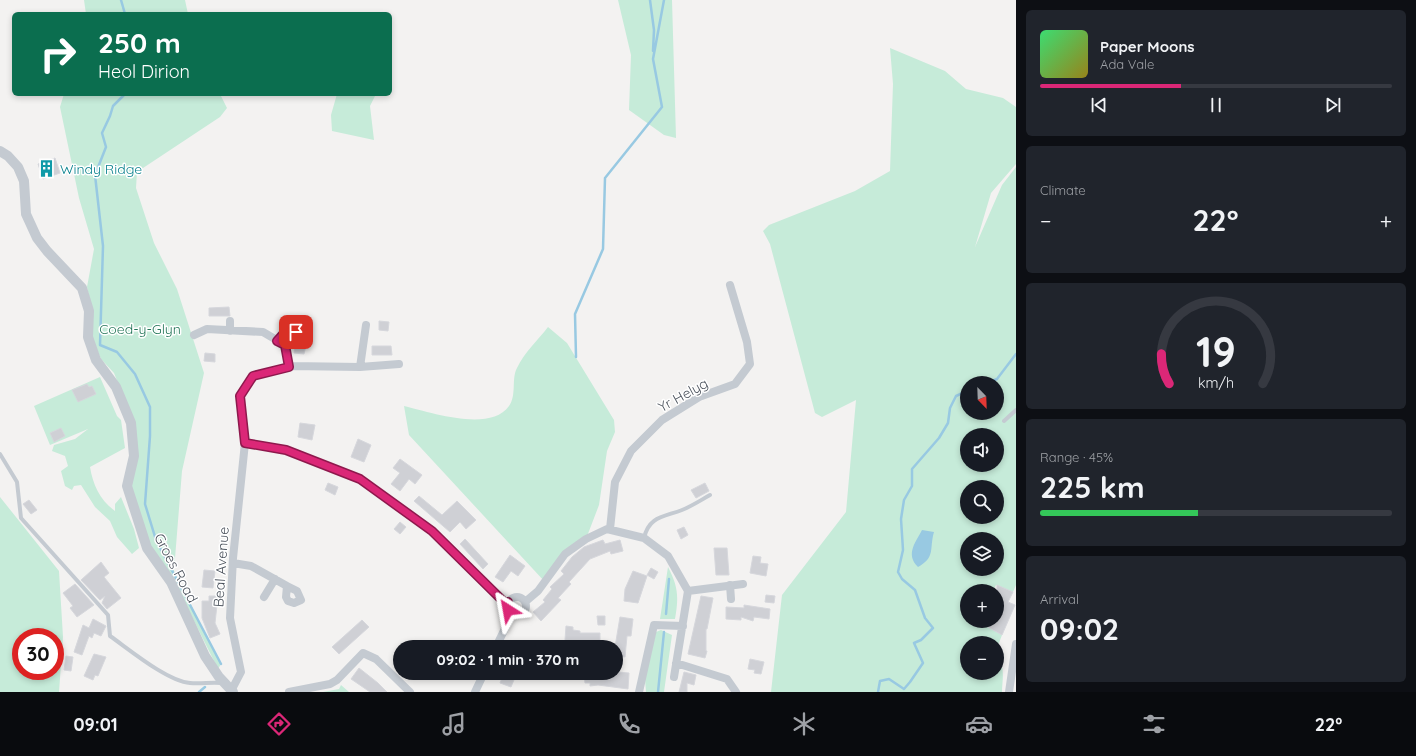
<!DOCTYPE html>
<meta charset="utf-8">
<style>
body{margin:0;font-family:Quicksand,sans-serif;background:#20242c;color:#f1f3f6;height:100vh;display:flex;flex-direction:column;font-size:15px;white-space:nowrap}
*{box-sizing:border-box;margin:0}
p{font-size:13px;color:#9ea1a6}
.icon{flex:none;width:22px;height:22px;fill:none;stroke:currentColor;stroke-width:2;stroke-linecap:round;stroke-linejoin:round}
.map{position:relative;flex:1;overflow:hidden}
.drawer{display:flex;flex-direction:column;gap:10px;padding:10px;background:#0d0f14;width:400px}
.drawer>*{flex:none}
.banner{position:absolute;left:12px;top:12px;width:380px;height:84px;border-radius:6px;box-shadow:0 2px 6px #0003;background:#0b6e4f;color:#fff;overflow:hidden}
.needle{width:26px;rotate:157deg}
.buttons{position:absolute;left:960px;top:376px;display:grid;gap:8px}
.buttons a{display:grid;place-items:center;width:44px;height:44px;border-radius:50%;background:#171b24;box-shadow:0 2px 6px #0003;font-size:20px}
.speed{position:absolute;left:12px;top:628px;display:flex;gap:8px;font-size:20px;font-weight:700;text-align:center}
.speed>*{display:grid;place-content:center;width:52px;height:52px;border-radius:50%;background:#171b24;box-shadow:0 2px 6px #0003;line-height:1}
.speed .limit{border:6px solid #d22;background:#fff;color:#111}
.pin{position:absolute;display:grid;place-items:center;width:34px;height:34px;color:#fff;margin:-17px;border-radius:8px;box-shadow:0 2px 6px #0006}
.me{position:absolute;width:44px;margin:-22px;rotate:326deg;stroke-linejoin:round;filter:drop-shadow(0 0 3px #0008)}
.turn{display:flex;align-items:center;gap:14px;height:84px;padding:0 20px;font-size:18px}
.turn .icon{width:52px;height:52px;stroke-width:2.5}
.turn b{display:block;font-size:28px;line-height:34px}
.big{font-size:30px;font-weight:800;line-height:1.1}
.drawer .tile{flex:1;display:flex;flex-direction:column;justify-content:center;gap:6px;min-width:0;padding:0 14px;border-radius:6px;background:#20242c}
.drawer .dial{align-items:center;gap:0}
.dial svg{height:104px;overflow:visible;fill:none;stroke:#363941;stroke-width:7;stroke-linecap:round;text-anchor:middle}
.dial text{fill:#f1f3f6;stroke:none}
.song{display:flex;align-items:center;gap:12px}
.cover{width:48px;height:48px;border-radius:6px;background:linear-gradient(135deg,hsl(140 70% 55%),hsl(50 70% 35%))}
.played{height:4px;border-radius:2px;background:linear-gradient(90deg,#db2777 40%,#363941 40%)}
.keys{display:flex;justify-content:space-around;direction:ltr}
.heat{display:flex;justify-content:space-between;align-items:center;font-size:22px;direction:ltr}
.charge{height:6px;border-radius:3px;background:linear-gradient(90deg,#34c759 45%,#363941 0)}
.trip{position:absolute;left:393px;top:640px;width:230px;height:40px;border-radius:20px;background:#171b24;box-shadow:0 2px 6px #0003;font-weight:800;line-height:40px;text-align:center}
.tab-bar{display:flex;height:64px;justify-content:space-around;align-items:center;background:#090b0e;color:#9ea1a6}
.tab-bar .icon{width:28px;height:28px}
.tab-bar .current{color:#db2777}
.tab-bar b{font-size:18px;color:#f1f3f6}
main{display:flex;flex:1;min-height:0}
.map>svg:first-child{display:block}
</style>
<main>
<div class="map">
<svg width="1016" height="692" viewBox="0 0 1016 692">
<rect width="100%" height="100%" fill="#f3f2f1"/>
<path fill="#c6ebd9" fill-rule="evenodd" d="M84,0H185L188,14H86Z
M618,0H672L676,138L664,135L629,110L631,55Z
M890,48L945,71L966,89L1003,98L1016,107V164L991,193L975,247L1002,185L1016,167V585L1013,592L996,585L993,591H967V621H988L986,626L1002,635L997,648V643H967V673H997V658C1006,667 1002,680 1002,692H771L782,595L846,512L856,400L822,417L815,413L770,244L763,231L769,225L855,191L890,171L893,84ZM967,383H997V413H967ZM967,435H997V465H967ZM967,487H997V517H967ZM967,539H997V569H967Z
M64,94H220L227,108L220,117L137,172L136,188L154,243L177,289L204,373L182,471L174,571L221,664L218,669L174,581L150,545L131,487L134,423L114,373L101,359L92,338L93,313L87,287L94,249L79,198L60,107Z
M337,94H376L370,106L374,140L332,131L331,115Z
M548,327L567,343L614,420L615,432L607,451L599,505L586,539L565,554L545,582L409,435L404,406C430,412 490,433 509,406C517,395 511,379 517,368C524,353 538,340 548,327Z
M100,377L117,416L121,420L125,448L90,467C93,485 100,500 115,511V504L121,497L134,529L139,548L132,554L117,537L110,521L95,507L81,485L74,486L72,490L65,486L61,471L68,466L65,456L52,451L54,445L75,439L88,429L50,445L34,406Z
M0,497L59,571L63,637L59,692H0ZM21,637H55V671H21Z
M668,567C678,586 679,597 675,619H660Z
M661,630L672,635L664,692H646L645,679L656,632Z
M341,685L349,692H323L339,689Z"/>
<path fill="#98c9e2" d="M922,530L934,532C929,549 936,557 918,567C905,554 916,542 922,530Z"/>
<g fill="none" stroke-linecap="round" stroke-linejoin="round">
<path stroke="#98c9e2" stroke-width="2.5" d="M121,0L125,14
M650,0L654,30L653,51
M125,94L113,106L110,116L102,133L106,147L95,175L103,246L100,345L117,352L135,374L150,407V436L145,504L156,540L221,664
M576,357L575,314L603,249L605,178L662,107L653,59L664,0
M987,383L997,379L1016,354
M666,614L669,579
M199,692L205,687
M658,692L664,632
M878,692L880,681L889,679L904,689L910,682L923,663L914,643L921,640L933,628L925,618L915,590L902,579L898,572L903,550L901,519L904,500L912,486V469L939,438L948,423L950,408L956,396L967,391"/>
</g>
<path fill="#cfd0d5" stroke="#d6d7dc" d="M55,158L60,173L43,179L38,164Z
M229,307L230,316H209V308Z
M379,321L389,322L388,331L379,330Z
M295,344L306,345L304,354L294,353Z
M372,346H391L392,355H372Z
M205,353L215,354V362L204,361Z
M87,384L89,387L92,386L96,394L78,402L72,390Z
M300,423L315,425L312,440L298,437Z
M61,428L65,436L54,442L50,433Z
M358,439L371,445L364,462L351,457Z
M400,459L422,475L415,484L409,479L400,491L391,484L400,473L393,468Z
M328,483L338,487L335,495L325,490Z
M705,483L709,491L696,498L691,490Z
M419,496L442,515L457,501L476,520L466,529L460,522L450,532L414,501Z
M29,500L37,510L31,514L23,504Z
M400,522L406,527L400,534L394,529Z
M684,527L688,535L681,539L677,530Z
M465,539L488,564L483,569L460,544Z
M603,540L605,544L620,540L623,551L611,554L610,551L590,559L569,582L571,584L558,598L561,600L541,621L533,612L545,602L543,600L552,589L550,587L564,574L561,571L572,557L584,547Z
M714,548H727L729,575H716Z
M510,555L525,566L518,576L511,571L503,582L495,577Z
M753,556L761,557L760,563L768,564L766,576L750,573Z
M101,562L109,573L104,577L121,598L107,609L102,603L105,596L100,600L81,580Z
M651,568L658,572L654,579L647,575Z
M204,570L215,571L213,588L202,587Z
M633,571L647,576L638,603L624,601L625,589Z
M75,584L94,605L77,617L70,608L73,606L63,593Z
M997,585L1013,592L1008,602L1015,605L1002,635L986,626L988,621H997Z
M766,595L775,596L774,603L765,602Z
M209,596H218L215,623L220,634L210,638L202,618V601H209Z
M701,596L713,598L707,629H706V651H707L705,658L688,654Z
M744,605L770,609L769,619L754,617L753,621L741,617V620L726,619V607L744,608Z
M597,616H605V625H598Z
M620,617L633,619L631,636H627L625,657L616,656L615,647Z
M93,619L106,626L101,636L94,633L92,638L89,636L82,655L74,652L83,625L89,628Z
M362,620L369,627L339,654L332,647Z
M566,626L573,627V630L580,631V633H600V643L586,644L565,640Z
M94,654L106,657L98,676L95,675L93,680L84,676Z
M66,656L73,657L71,671L64,670Z
M750,659L764,662L761,674L754,673L755,670L748,669Z
M359,668L378,683L387,692H370L351,679Z
M618,672L629,673L628,689L598,685L590,686V683H585L584,673Z
M684,672L696,675L694,685L687,683V692H679Z
M504,673L516,675L511,687L500,683Z"/>
<g fill="none" stroke-linecap="round" stroke-linejoin="round">
<path stroke="#c4cad1" stroke-width="4" d="M1004,421L1016,410
M0,454L17,482L21,518L108,615L110,636C130,650 167,681 190,683C201,684 211,682 221,683
M644,538C649,516 664,517 682,510C692,506 701,500 710,495"/>
<path stroke="#c4cad1" stroke-width="8" d="M230,321V331
M194,335L207,329L263,332L285,345L289,367
M277,341L285,332H296
M360,367L366,325
M245,443L286,450L360,479L432,531L504,602H508
M610,529L615,482L631,451L662,420L699,397L735,384L750,364L747,342L730,285
M233,563L251,566L287,586
M730,585L731,599
M287,586L297,591L301,600L294,603L288,601L286,597Z
M688,591L743,584
M508 606a9 9 0 1 1 18 0a9 9 0 1 1-18 0Z
M264,597L275,579
M525,602L538,591L565,554L586,539L607,529L644,538L668,556L688,591L674,677
M496,647L512,614
M676,663L727,679L736,692
M231,691L241,672L230,618L233,558L245,443L240,396L253,376L291,366L360,367L399,364
M289,692L330,684L337,680L363,653L376,659L410,692
M475,692L484,673
M639,692L654,625L683,626
M1009,692L1016,644"/>
<path stroke="#c4cad1" stroke-width="10" d="M0,151L8,156L18,167L24,181L26,214L37,238L47,251L82,288L89,311L88,337L96,360L116,387L131,423L134,456L127,486L147,548L171,582L205,656L219,677L233,692"/>
</g>
<g fill="none" stroke-linecap="round" stroke-linejoin="round">
<defs>
<path id="route" d="M296,332H285L277,341L285,345L289,367L253,376L240,396L245,443L286,450L360,479L432,531L504,602H508V610"/>
</defs>
<use href="#route" stroke="#8e194d" stroke-width="10"/>
<use href="#route" stroke="#db2777" stroke-width="7"/>
</g>
<defs>
<symbol id="building-bare" viewBox="-9 -9 18 18"><path d="M-4-6H4V6H1V3H-1V6H-4ZM-2.5-4.3h1.7v1.8h-1.7ZM.8-4.3h1.7v1.8H.8ZM-2.5-1h1.7V.8h-1.7ZM.8-1h1.7V.8H.8Z" fill="#0f9aa8" stroke="#fff" stroke-width="2.5" paint-order="stroke"/></symbol>
</defs>
<g fill-rule="evenodd">
<use href="#building-bare" x="34" y="156" width="25" height="25"/>
</g>
<g text-anchor="middle" stroke-width="3" stroke-linejoin="round" paint-order="stroke">
<g font-size="14" fill="#0d838f" stroke="#fff" text-anchor="start">
<text x="60" y="174">Windy Ridge</text>
</g>
<g font-size="14" fill="#237658" stroke="#fff">
<text x="140" y="334">Coed-y-Glyn</text>
</g>
<g font-size="14" fill="#4b525c" stroke="#fff">
<text transform="translate(683 395) rotate(-29)" y="5">Yr Helyg</text>
<text transform="translate(221 567) rotate(-86)" y="5">Beal Avenue</text>
<text transform="translate(176 568) rotate(62)" y="5">Groes Road</text>
</g>
</g>
</svg>
<div class="buttons">
<a><svg class="needle" viewBox="-14 -14 28 28"><path d="M0-13l5 13h-10z" fill="#e53935"/><path d="M0 13l5-13h-10z" fill="#9ea1a6"/></svg></a>
<a><svg class="icon" aria-label="sound" viewBox="0 0 24 24"><path d="M4 9h4l5-4v14l-5-4H4zM17 9q2 3 0 6"/></svg></a>
<a><svg class="icon" aria-label="search" viewBox="0 0 24 24"><circle cx="10" cy="10" r="6"/><path d="M15 15l6 6"/></svg></a>
<a><svg class="icon" aria-label="layers" viewBox="0 0 24 24"><path d="M12 4l9 5-9 5-9-5zM3 14l9 5 9-5"/></svg></a>
<a>+</a>
<a>−</a>
</div>
<div class="speed"><div class="limit">30</div></div>
<div class="pin" style="left:296px;top:332px;background:#d93025"><svg class="icon" aria-label="arrive" viewBox="0 0 24 24"><path d="M6 21V4h12l-3 4 3 4H6"/></svg></div>
<svg class="me" style="left:508px;top:610px" viewBox="-20 -20 40 40"><path d="M0-17L14 15 0 8-14 15z" fill="#db2777" stroke="#fff" stroke-width="4"/></svg>
<div class="trip">09:02 · 1 min · 370 m</div>
<div class="banner">
<div class="turn"><svg class="icon" aria-label="right" viewBox="0 0 24 24"><path d="M7 20v-9h11M14 6l5 5-5 5"/></svg><div><b>250 m</b>Heol Dirion</div></div>
</div>
</div>
<section class="drawer">
<div class="tile">
<div class="song"><i class="cover"></i><div><b>Paper Moons</b><p>Ada Vale</p></div></div>
<div class="played"></div>
<div class="keys"><svg class="icon" aria-label="previous" viewBox="0 0 24 24"><path d="M18 5L8 12l10 7zM5 5v14"/></svg><svg class="icon" aria-label="pause" viewBox="0 0 24 24"><path d="M8 5v14M16 5v14"/></svg><svg class="icon" aria-label="next" viewBox="0 0 24 24"><path d="M6 5l10 7-10 7zM19 5v14"/></svg></div>
</div>
<div class="tile"><p>Climate</p>
<div class="heat"><a>−</a><b class="big">22°</b><a>+</a></div>
</div>
<div class="tile dial"><svg viewBox="0 0 100 80">
<path d="M14 69A42 42 0 1 1 86 69"/>
<path d="M14 69A42 42 0 0 1 8 46" stroke="#db2777"/>
<text x="50" y="56" font-size="32" font-weight="700">19</text>
<text x="50" y="72" font-size="11">km/h</text>
</svg></div>
<div class="tile"><p>Range · 45%</p><b class="big">225 km</b><div class="charge"></div></div>
<div class="tile"><p>Arrival</p><b class="big">09:02</b></div>
</section>
</main>
<nav class="tab-bar">
<b>09:01</b>
<svg class="icon current" aria-label="directions" viewBox="0 0 24 24"><path d="M12 3l9 9-9 9-9-9zM9 14v-3h6M13 9l2 2-2 2"/></svg>
<svg class="icon" aria-label="music" viewBox="0 0 24 24"><path d="M9 18V5l10-2v13"/><circle cx="6" cy="18" r="3"/><circle cx="16" cy="16" r="3"/></svg>
<svg class="icon" aria-label="phone" viewBox="0 0 24 24"><path d="M5 4h4l2 5-3 2q2 4 5 5l2-3 5 2v4C11 20 4 13 5 4z"/></svg>
<svg class="icon" aria-label="climate" viewBox="0 0 24 24"><path d="M12 3v18M4 7l16 10M4 17L20 7"/></svg>
<svg class="icon" aria-label="car" viewBox="0 0 24 24"><path d="M5 17H2v-5l4-1 3-4h7l3 4 3 1v5h-3M9 17h6M6 11h13"/><circle cx="7" cy="17" r="2"/><circle cx="17" cy="17" r="2"/></svg>
<svg class="icon" aria-label="filters" viewBox="0 0 24 24"><path d="M4 7h16M4 17h16"/><circle cx="9" cy="7" r="2"/><circle cx="15" cy="17" r="2"/></svg>
<b>22°</b>
</nav>
